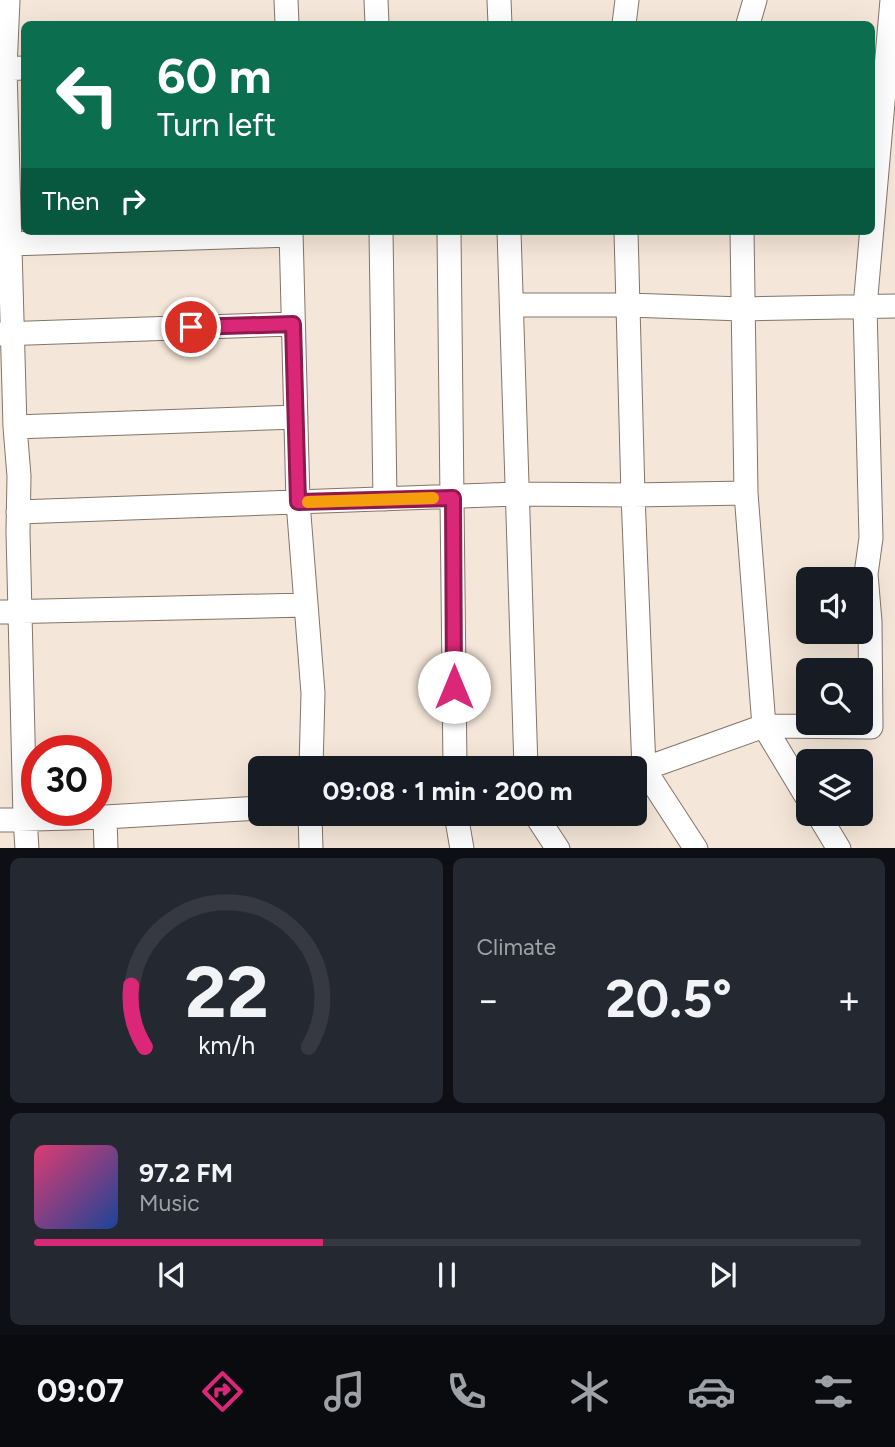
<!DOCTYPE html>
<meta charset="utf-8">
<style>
body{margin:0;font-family:Figtree,sans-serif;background:#242831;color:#f1f3f6;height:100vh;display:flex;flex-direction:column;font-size:26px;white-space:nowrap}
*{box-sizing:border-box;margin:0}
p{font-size:23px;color:#9ea1a6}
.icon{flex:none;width:38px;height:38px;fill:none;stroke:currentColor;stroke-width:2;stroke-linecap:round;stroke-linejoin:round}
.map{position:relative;height:848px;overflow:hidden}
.drawer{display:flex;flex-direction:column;gap:10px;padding:10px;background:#0d0f14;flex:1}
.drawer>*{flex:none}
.banner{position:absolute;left:21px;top:21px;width:854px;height:214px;border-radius:10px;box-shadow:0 7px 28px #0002;background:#0b6e4f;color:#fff;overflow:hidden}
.fabs{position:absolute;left:796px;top:567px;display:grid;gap:14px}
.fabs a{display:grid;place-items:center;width:77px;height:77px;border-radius:10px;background:#171b24;box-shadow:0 7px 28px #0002;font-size:35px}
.speed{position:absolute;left:21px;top:735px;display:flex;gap:14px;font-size:35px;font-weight:700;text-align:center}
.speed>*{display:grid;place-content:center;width:91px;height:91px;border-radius:50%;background:#171b24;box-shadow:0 7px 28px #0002;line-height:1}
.speed .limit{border:10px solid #d22;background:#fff;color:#111}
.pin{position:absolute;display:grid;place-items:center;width:60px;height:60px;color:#fff;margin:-30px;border:4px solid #fff;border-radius:50%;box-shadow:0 2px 7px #0007}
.me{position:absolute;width:77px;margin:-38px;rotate:0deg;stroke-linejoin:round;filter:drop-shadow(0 0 5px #0008)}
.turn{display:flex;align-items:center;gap:24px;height:147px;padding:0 21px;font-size:32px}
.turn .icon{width:91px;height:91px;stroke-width:2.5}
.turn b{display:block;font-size:49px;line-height:60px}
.then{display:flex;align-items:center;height:66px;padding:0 21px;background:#0003;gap:14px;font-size:26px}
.big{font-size:52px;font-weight:700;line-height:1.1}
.drawer .card{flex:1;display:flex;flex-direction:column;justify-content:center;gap:10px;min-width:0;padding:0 24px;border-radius:10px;background:#242831}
.drawer .dial{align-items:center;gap:0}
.dial svg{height:182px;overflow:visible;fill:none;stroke:#363941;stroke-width:7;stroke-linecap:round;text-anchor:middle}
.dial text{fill:#f1f3f6;stroke:none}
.song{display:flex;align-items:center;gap:21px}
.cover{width:84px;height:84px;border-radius:10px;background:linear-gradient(135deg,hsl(340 70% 55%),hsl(220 70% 35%))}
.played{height:7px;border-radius:4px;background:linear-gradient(90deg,#db2777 35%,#363941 35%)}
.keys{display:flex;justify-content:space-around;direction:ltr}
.heat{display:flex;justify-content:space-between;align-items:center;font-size:38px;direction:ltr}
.drawer .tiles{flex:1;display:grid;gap:10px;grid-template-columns:1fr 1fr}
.card:last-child{grid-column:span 2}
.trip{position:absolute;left:248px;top:756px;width:399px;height:70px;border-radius:10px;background:#171b24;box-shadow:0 7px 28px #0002;font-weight:700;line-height:70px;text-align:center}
.tab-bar{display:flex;height:112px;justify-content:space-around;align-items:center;background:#090b0e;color:#9ea1a6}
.tab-bar .icon{width:49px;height:49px}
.tab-bar .active{color:#db2777}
.tab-bar b{font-size:32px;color:#f1f3f6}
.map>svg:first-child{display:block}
</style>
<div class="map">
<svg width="895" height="849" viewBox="0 0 895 849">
<rect width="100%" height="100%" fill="#f4e6d8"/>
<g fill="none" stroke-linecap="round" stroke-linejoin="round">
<defs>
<path id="street" d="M8,0L5,69L15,427L19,476L18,532L25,818L27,849
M286,0L287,24
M376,0L377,24
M499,0L500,24
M624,24L627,0
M748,24L755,0
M0,69L24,68
M291,231L298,502L313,693L311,768
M381,231L385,499
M449,231L455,768
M509,231L526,768
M626,231L633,495L644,769L696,849
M742,231L746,493L764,726L808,799
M10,244L290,235
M512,305H628L742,309L895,306
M0,334L293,324
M15,427L296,417
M18,512L517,494L633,495L746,493
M0,612L305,605
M635,772L764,726L871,727L870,622L866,574L871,538L865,307L892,0
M310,814L311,849
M456,814L462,849
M535,814L558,849
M818,814L839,849
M105,817L106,849
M0,820L105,817L261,808"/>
</defs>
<use href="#street" stroke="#827569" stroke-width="25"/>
<use href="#street" stroke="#fff" stroke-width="23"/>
</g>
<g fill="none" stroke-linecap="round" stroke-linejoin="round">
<defs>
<path id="route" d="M191,327L293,324L298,502L453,498L454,687"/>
</defs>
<use href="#route" stroke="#8e194d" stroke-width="18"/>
<use href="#route" stroke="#db2777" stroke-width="12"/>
<path stroke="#f59e0b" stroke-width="12" d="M308,502L433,498"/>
</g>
</svg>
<div class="fabs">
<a><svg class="icon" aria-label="sound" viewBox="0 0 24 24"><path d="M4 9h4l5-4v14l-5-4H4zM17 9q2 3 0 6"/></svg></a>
<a><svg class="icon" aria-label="search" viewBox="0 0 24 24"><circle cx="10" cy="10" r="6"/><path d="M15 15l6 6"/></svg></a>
<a><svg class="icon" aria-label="layers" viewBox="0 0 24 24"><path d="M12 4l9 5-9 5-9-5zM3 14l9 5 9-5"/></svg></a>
</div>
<div class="speed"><div class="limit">30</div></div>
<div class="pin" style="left:191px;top:327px;background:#d93025"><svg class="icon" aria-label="arrive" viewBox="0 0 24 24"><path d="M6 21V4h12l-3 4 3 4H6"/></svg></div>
<svg class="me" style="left:454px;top:687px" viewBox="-20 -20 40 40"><circle r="19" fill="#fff"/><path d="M0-13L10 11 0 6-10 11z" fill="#db2777"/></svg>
<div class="trip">09:08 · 1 min · 200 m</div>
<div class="banner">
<div class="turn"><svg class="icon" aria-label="left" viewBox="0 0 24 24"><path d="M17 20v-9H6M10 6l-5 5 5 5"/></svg><div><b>60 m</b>Turn left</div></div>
<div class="then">Then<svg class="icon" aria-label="right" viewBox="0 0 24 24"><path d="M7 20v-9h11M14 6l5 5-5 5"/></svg></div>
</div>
</div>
<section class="drawer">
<div class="tiles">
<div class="card dial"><svg viewBox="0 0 100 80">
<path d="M14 69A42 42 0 1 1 86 69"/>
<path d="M14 69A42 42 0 0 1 8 42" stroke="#db2777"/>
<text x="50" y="56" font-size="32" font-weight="700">22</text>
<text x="50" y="72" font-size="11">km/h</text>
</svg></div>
<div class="card"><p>Climate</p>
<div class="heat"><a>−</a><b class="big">20.5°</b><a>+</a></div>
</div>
<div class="card">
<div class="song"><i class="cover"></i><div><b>97.2 FM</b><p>Music</p></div></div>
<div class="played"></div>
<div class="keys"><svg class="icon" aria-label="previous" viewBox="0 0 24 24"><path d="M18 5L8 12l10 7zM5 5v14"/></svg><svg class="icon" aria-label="pause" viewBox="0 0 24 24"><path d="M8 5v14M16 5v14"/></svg><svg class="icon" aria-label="next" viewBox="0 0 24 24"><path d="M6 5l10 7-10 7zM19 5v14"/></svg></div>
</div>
</div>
</section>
<nav class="tab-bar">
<b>09:07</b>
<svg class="icon active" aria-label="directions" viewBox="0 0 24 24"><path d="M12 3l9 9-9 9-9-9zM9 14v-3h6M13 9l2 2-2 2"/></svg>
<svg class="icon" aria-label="music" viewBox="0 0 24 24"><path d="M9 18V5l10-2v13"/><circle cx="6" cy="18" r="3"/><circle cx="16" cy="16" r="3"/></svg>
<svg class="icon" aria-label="phone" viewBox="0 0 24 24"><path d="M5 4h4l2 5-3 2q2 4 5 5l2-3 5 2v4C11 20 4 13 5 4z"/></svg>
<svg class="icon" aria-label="climate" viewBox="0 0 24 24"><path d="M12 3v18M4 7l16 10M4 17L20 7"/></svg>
<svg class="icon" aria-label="car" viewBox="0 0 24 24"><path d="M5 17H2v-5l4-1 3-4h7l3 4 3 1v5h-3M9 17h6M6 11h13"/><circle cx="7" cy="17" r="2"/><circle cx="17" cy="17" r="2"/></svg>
<svg class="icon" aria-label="filters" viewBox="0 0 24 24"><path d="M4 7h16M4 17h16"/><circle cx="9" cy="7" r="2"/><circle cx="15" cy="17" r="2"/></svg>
</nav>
